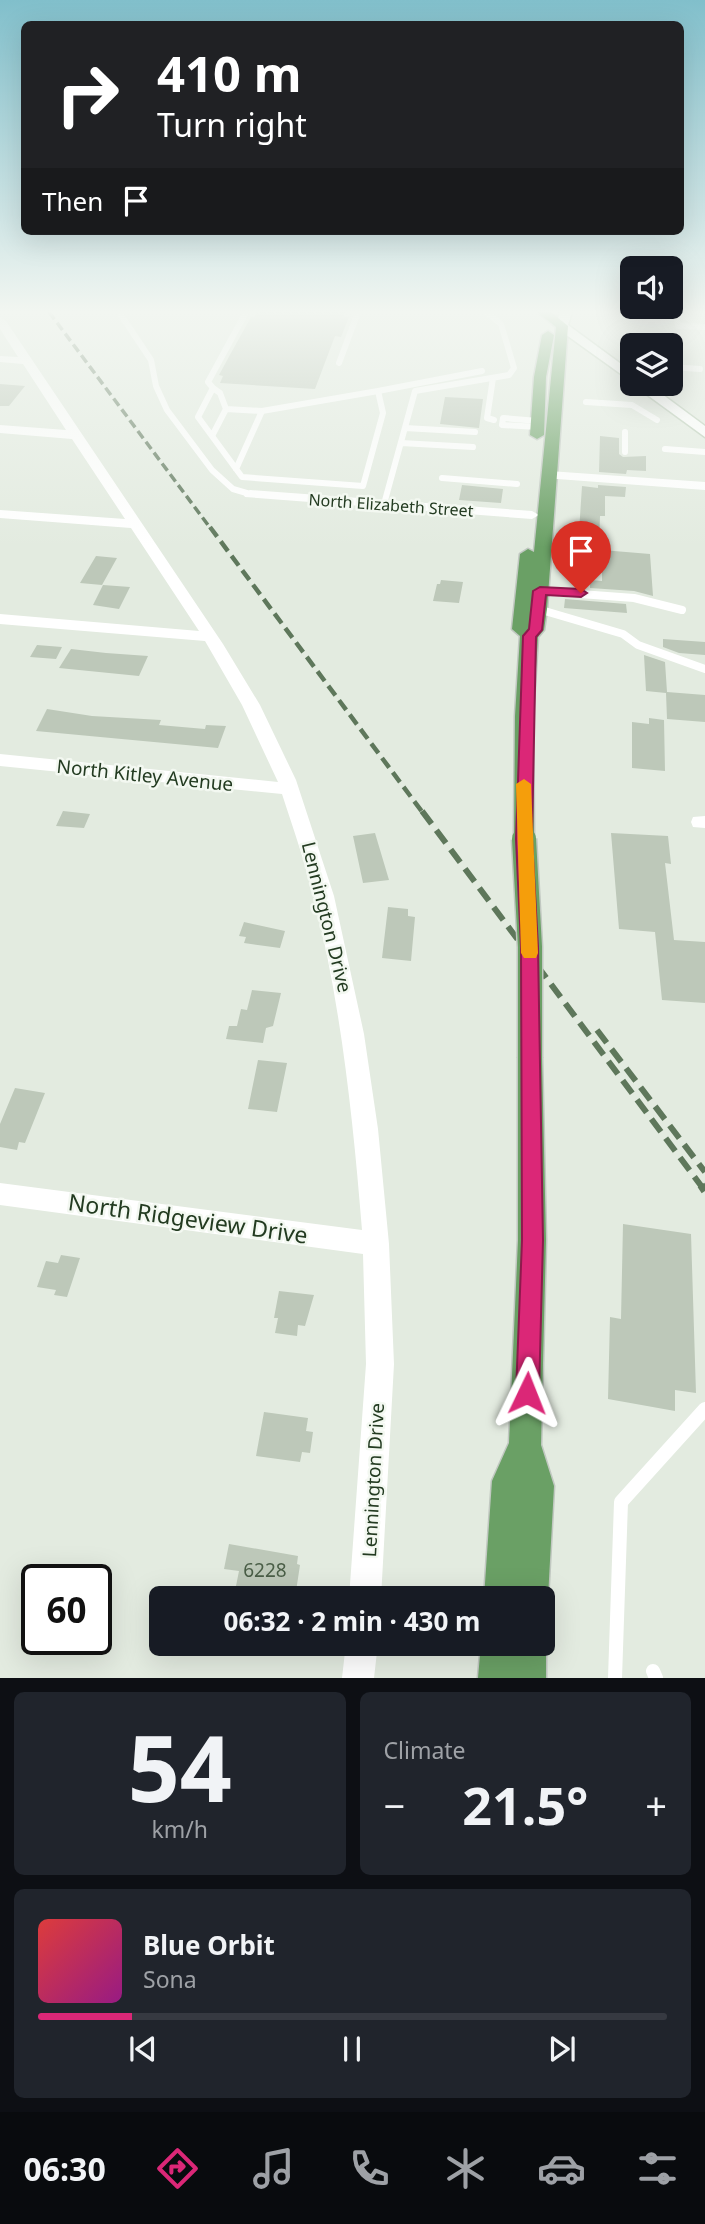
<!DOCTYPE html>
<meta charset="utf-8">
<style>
body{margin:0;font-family:"Noto Sans",sans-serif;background:#20242c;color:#f1f3f6;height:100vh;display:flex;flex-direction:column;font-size:26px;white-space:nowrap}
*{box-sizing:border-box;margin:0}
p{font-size:23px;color:#9ea1a6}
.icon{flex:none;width:38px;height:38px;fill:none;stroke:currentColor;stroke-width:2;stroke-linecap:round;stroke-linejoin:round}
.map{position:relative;height:1678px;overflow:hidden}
.drawer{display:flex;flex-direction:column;gap:14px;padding:14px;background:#0d0f14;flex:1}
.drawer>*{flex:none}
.banner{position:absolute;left:21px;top:21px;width:663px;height:214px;border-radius:10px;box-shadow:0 7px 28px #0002;background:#202124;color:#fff;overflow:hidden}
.tools{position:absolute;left:620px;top:256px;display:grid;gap:14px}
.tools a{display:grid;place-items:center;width:63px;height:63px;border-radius:10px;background:#171b24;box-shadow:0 7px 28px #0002;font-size:35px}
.speed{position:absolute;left:21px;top:1564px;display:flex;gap:14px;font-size:35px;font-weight:700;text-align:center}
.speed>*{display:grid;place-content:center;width:91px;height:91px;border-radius:50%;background:#171b24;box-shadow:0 7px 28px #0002;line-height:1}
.speed .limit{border:4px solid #111;border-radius:10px;background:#fff;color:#111}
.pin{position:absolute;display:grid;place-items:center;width:60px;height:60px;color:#fff;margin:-72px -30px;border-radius:50% 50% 50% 0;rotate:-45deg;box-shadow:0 0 7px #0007}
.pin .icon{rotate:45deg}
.me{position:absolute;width:77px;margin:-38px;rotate:2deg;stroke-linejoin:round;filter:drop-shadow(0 0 5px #0008)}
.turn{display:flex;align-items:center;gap:24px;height:147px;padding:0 21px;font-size:32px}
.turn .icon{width:91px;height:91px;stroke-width:2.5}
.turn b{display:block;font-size:49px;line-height:60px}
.then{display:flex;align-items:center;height:66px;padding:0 21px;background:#0003;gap:14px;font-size:26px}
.big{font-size:52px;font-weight:700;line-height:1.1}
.drawer .widget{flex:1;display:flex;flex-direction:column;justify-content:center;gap:10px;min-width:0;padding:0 24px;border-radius:10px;background:#20242c}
.drawer .dial{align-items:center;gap:0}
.dial b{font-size:91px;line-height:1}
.song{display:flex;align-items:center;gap:21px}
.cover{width:84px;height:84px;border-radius:10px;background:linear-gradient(135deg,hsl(0 70% 55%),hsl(310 70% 35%))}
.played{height:7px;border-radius:4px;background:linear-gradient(90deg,#db2777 15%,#363941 15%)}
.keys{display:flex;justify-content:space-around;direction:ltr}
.heat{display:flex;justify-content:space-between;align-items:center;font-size:38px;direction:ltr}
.drawer .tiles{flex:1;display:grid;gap:14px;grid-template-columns:1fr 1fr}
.widget:last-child{grid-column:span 2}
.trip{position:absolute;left:149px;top:1586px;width:406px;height:70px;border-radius:10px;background:#171b24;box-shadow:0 7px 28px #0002;font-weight:700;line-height:70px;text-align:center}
.tabs{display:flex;height:112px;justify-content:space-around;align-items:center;background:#090b0e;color:#9ea1a6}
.tabs .icon{width:49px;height:49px}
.tabs .active{color:#db2777}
.tabs b{font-size:32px;color:#f1f3f6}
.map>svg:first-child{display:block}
</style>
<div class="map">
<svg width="705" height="1678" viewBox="0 0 705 1678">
<rect width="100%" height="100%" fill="#e3ebe0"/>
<path fill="#bdc8b9" d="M257,312H345L343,316L349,317L341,337L335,336L315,389L220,383L223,376L219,375L231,353L251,317H254Z
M0,384L25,386L9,406H0Z
M445,397L483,399L479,428L440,424Z
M600,436L619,438V454L623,457L646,456V471L627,470L626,474L599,472Z
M462,485L503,489L501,503L459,500Z
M598,485L626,487L625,497L605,496V516H600L599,548L578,547L582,486L598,488Z
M602,550L650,554L653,596L634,591L590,588V580L602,581Z
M96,556L117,558L102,585L80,583Z
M441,580L463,582L459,603L433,601L437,584H440Z
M103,585L130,587L119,609L93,605Z
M565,599L626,604L627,613L564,608Z
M663,639L705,642V655L679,653L663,647Z
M37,645L62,647L56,659L30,657Z
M71,649L106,653L148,656L139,676L59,668Z
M644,655L665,662L667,692L705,695V722L667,719L666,693L646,691Z
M47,709L92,716L161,720L159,725L205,729L206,725L226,726L218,748L36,731Z
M649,718L664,720L665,771L632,768V722L649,724Z
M63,811L90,814L84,828L56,826Z
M375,833L389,880L363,883L353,836Z
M611,833L668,836L671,864L665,863L674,940L705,942V1003L662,1000L655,932L619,929Z
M388,907L408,909V916L415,917L411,961L382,958Z
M244,922L285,931L280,948L244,943L246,937L239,936Z
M252,990L281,993L273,1026L266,1028L263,1043L226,1039L229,1026H237L241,1009L247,1010Z
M258,1060L287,1063L277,1112L248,1109Z
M15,1088L45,1093L25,1143L19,1142L17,1150L0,1147V1124Z
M623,1224L691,1234L696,1393L675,1390V1411L608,1399L610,1317L621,1319Z
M61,1255L80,1258L67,1297L54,1295L56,1290L37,1287L46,1261L58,1263Z
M279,1291L314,1295L305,1326L298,1325L297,1336L275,1333L278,1318H274Z
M264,1412L308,1418L306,1431L313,1432L310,1453L302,1452L300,1462L256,1456Z
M229,1544L298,1556L297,1564L300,1565L295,1598H276L235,1591L239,1571L224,1569Z"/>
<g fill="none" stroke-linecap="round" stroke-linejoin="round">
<defs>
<path id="secondary" d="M560,312H572L568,325L632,372V382L558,329L556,326Z
M631,383H647L705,426V437Z"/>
<path id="primary" d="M537,312H551L568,326L547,609L544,630L538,637L533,716L534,839L531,844L524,846L517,844L514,839L515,716L520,636L512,629L520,554L528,549L534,552L556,327Z
M548,331L554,335L546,377L544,435L537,439L530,435L534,377L542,335Z
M530,1048L539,1051L542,1058L546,1240L541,1445L554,1486L548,1598L542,1610V1598H484L492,1481L509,1443L518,1240V1058L521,1051Z
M542,1633L546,1643V1678H478L481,1643H542Z"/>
</defs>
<use href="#secondary" stroke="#b8cab4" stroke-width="3"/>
<use href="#primary" stroke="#c1c8c1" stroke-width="3"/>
<path stroke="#fff" stroke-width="6" d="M119,312L151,360L156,386L167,410L212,470L233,489L250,494
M246,312L208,382L213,388L198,417L242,477L363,486L383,413L378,391L482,371
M676,312L678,326L705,327
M339,363L358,312
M670,367L700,369
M493,378L487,418L494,420
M213,388L220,393L226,409L262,411L236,469
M586,402L632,405L657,420
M262,411L378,391
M538,421L503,418L502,425L538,427
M405,428L475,432
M625,432V452
M212,436L226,409
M401,443L473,447
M665,449L705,452
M442,478L517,484
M384,504L415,391L509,375L514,368L501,324L486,312"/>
<path stroke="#fff" stroke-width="8" d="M540,591L634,598L682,610
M538,609L623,634L638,645L705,669"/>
<path stroke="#fff" stroke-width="14" d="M653,1671L656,1678
M615,1678L621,1502L705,1409"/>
<path fill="#fff" fill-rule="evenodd" d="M0,318L6,321L223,644L260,705L296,780L334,896L364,1034L378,1129L389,1244L394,1364L381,1598H349L366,1364L363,1254L0,1205V1183L362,1230C353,1118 341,1006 314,897C305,862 293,828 282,794L0,766V754L278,782L242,705L205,641L0,624V614L199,631L131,528L0,518V510L125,519L72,439L0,433V425L66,430L23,364L0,362V356L18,357L0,329Z
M549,471L705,482V490L544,478L542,475Z
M250,490L532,511L539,515L532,519L245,497L243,494Z
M705,816V828L693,827L691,822L693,817Z
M346,1643H378L374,1678H342Z"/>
<use href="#secondary" fill="#fff" fill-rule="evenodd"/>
<use href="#primary" fill="#6aa065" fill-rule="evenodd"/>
<path stroke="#5e775b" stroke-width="3.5" stroke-dasharray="9 4.5" stroke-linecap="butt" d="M49,312L211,529"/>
<path stroke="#5e775b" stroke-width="4.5" stroke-dasharray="12 6" stroke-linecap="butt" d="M210,527L423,813"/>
<path stroke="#5e775b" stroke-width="6" stroke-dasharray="16 8" stroke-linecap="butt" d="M422,811L702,1187
M597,1030L705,1172"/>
<path stroke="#5e775b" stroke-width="8" stroke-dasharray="21 10" stroke-linecap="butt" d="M701,1185L705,1191"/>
<defs>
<path id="primary-bridge" d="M524,839L530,947V1058"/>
</defs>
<use href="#primary-bridge" stroke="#c1c8c1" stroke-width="27" stroke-linecap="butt"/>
<use href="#primary-bridge" stroke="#6aa065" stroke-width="24"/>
</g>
<linearGradient id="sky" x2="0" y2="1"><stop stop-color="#81bfcb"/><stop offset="0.57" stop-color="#f2f6f1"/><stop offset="1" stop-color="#f2f6f1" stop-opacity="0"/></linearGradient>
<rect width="705" height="547" fill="url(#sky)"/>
<path fill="#db2777" stroke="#8e194d" stroke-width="2" d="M540,587L581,589L587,593L581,597L546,595L542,630L536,637L532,839L538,947L543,1240L539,1393L535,1402L527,1405L519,1402L516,1393L522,1240L521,947L516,839L523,636L529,629L533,591Z"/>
<path fill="#f59e0b" d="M524,779L531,784L538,953L536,958H524L521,953L516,784Z"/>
<g text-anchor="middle" stroke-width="5" stroke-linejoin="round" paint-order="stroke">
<g font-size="16" fill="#233b21" stroke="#f3f8f1">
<text transform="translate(391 505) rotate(4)" y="6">North Elizabeth Street</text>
</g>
<g font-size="19" fill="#233b21" stroke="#f3f8f1">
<text transform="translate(145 775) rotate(6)" y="7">North Kitley Avenue</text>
<text transform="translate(327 917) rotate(76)" y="7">Lennington Drive</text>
<text transform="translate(373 1480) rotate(-87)" y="7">Lennington Drive</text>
</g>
<g font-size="19" fill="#4a5e47">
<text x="265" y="1577">6228</text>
</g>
<g font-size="23" fill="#233b21" stroke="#f3f8f1">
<text transform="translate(188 1219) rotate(8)" y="8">North Ridgeview Drive</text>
</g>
</g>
</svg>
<div class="tools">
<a><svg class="icon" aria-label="sound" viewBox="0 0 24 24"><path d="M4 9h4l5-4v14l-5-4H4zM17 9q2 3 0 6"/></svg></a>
<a><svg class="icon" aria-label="layers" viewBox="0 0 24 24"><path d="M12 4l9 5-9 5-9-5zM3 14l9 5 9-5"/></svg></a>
</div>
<div class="speed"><div class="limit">60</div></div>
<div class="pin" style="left:581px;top:593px;background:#d93025"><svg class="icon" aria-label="arrive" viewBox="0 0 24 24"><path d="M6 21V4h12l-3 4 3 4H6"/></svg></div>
<svg class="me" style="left:527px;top:1393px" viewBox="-20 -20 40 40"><path d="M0-17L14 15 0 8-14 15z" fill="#db2777" stroke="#fff" stroke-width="4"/></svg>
<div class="trip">06:32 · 2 min · 430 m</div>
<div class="banner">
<div class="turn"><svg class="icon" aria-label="right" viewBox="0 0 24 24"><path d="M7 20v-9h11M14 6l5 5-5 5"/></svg><div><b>410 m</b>Turn right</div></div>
<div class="then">Then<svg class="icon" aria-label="arrive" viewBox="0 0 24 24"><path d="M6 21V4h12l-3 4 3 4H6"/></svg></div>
</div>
</div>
<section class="drawer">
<div class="tiles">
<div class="widget dial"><b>54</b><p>km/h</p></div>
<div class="widget"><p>Climate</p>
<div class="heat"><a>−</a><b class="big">21.5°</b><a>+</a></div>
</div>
<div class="widget">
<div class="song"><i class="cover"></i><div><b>Blue Orbit</b><p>Sona</p></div></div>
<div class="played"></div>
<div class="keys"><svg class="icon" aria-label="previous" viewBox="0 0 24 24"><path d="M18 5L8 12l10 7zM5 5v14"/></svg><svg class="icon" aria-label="pause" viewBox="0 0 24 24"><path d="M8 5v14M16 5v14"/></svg><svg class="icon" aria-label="next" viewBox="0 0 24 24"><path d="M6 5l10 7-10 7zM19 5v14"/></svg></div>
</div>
</div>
</section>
<nav class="tabs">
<b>06:30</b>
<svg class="icon active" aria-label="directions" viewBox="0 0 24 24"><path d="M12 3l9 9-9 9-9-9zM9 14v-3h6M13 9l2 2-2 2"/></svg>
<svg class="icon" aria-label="music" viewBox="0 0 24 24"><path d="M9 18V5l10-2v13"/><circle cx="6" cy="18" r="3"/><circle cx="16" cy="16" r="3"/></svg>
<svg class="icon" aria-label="phone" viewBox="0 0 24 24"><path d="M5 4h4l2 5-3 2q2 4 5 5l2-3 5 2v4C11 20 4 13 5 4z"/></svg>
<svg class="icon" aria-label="climate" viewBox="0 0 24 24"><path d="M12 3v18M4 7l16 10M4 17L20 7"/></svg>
<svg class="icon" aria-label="car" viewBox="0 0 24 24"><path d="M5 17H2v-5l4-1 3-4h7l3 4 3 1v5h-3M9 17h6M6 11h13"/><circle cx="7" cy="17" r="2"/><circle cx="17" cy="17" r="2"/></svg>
<svg class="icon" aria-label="filters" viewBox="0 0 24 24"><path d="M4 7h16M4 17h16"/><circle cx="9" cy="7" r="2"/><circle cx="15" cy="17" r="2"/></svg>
</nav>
